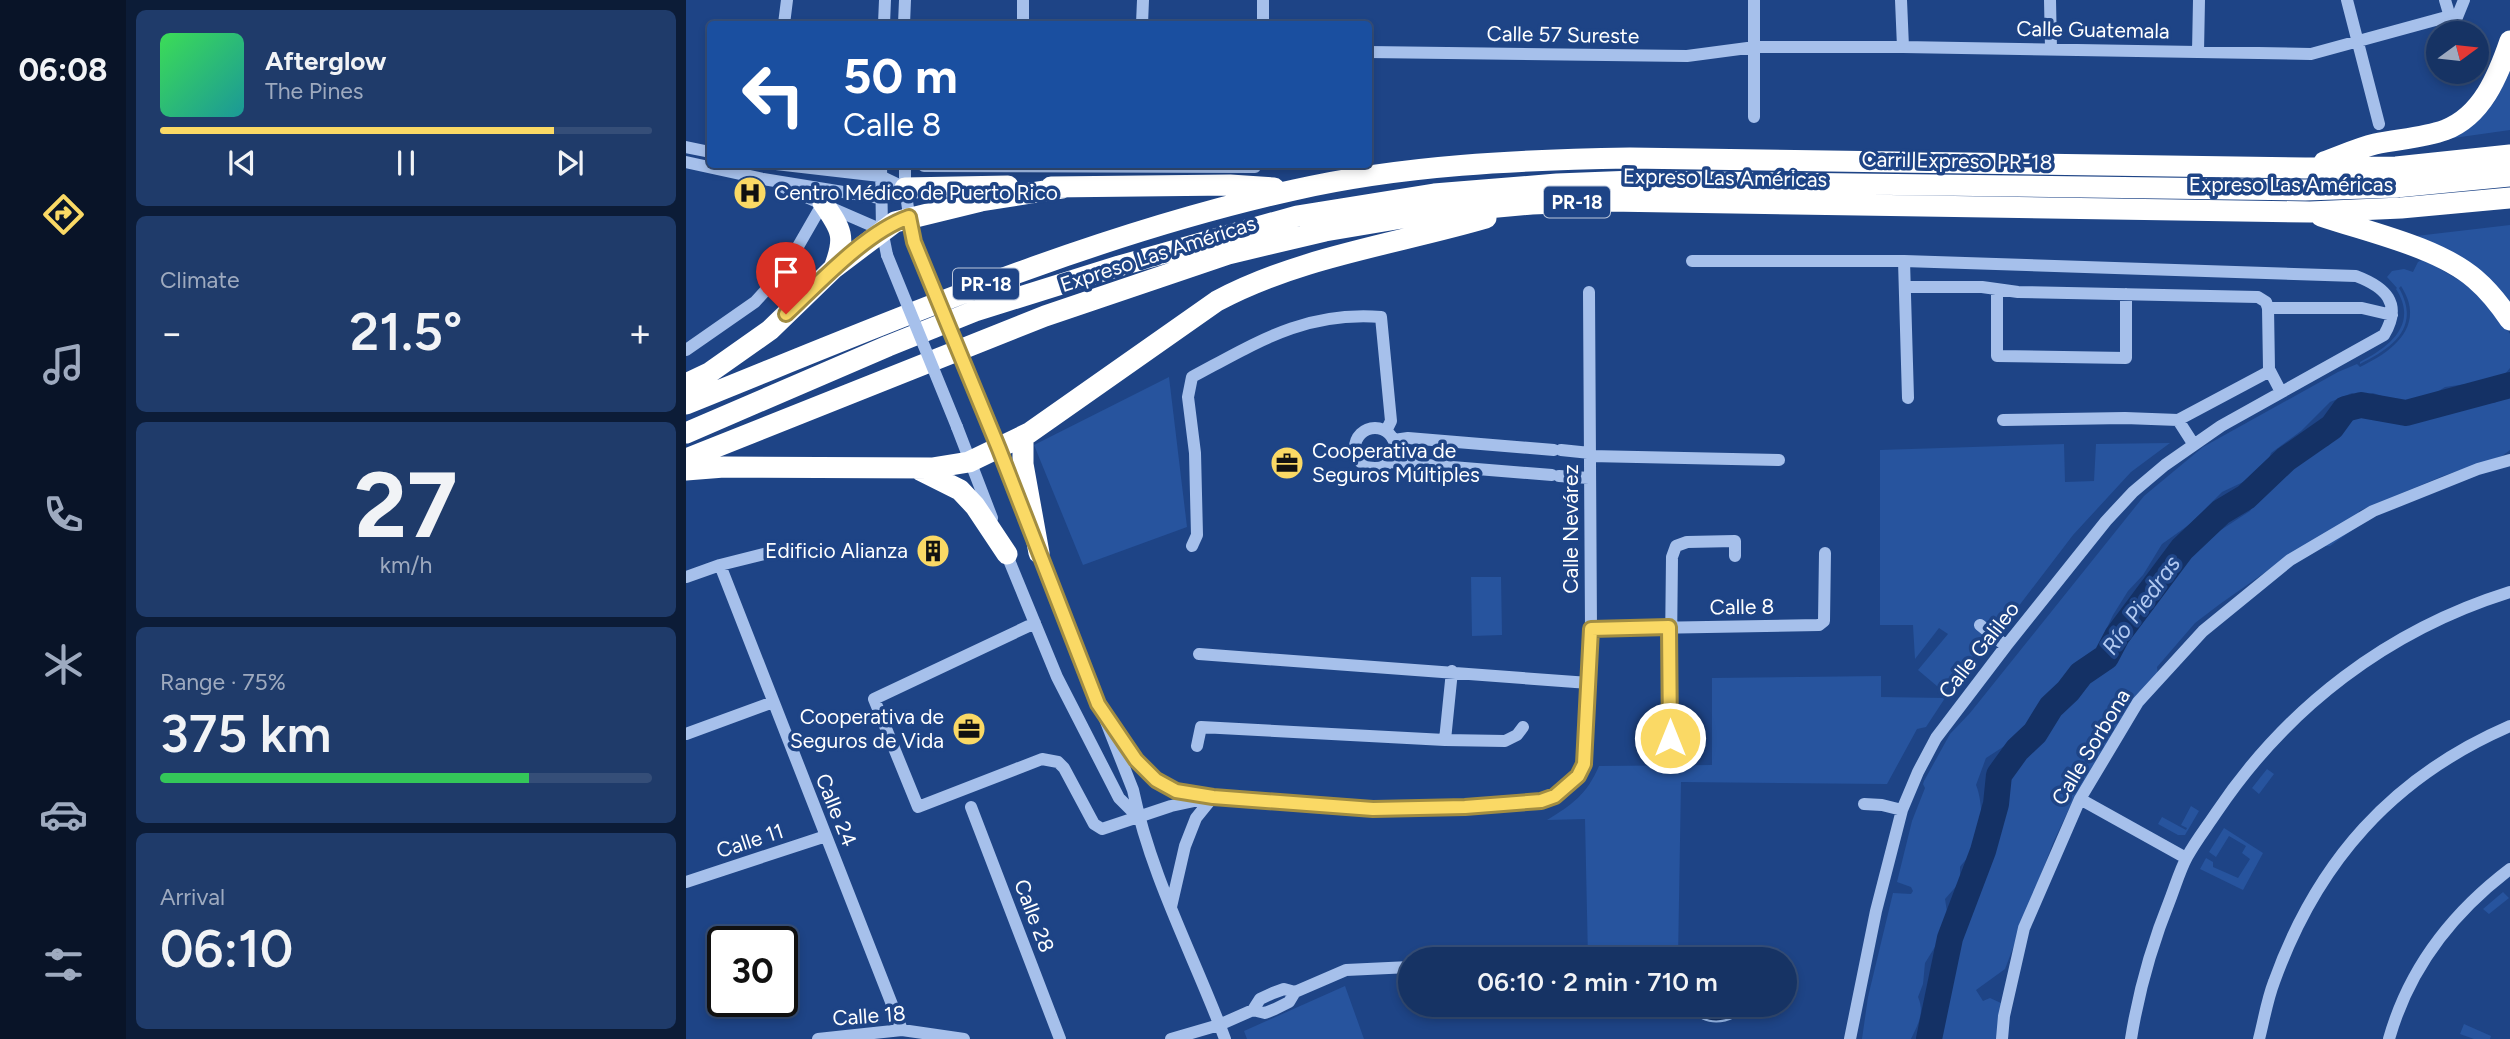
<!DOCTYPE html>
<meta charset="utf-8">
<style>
body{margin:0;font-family:Figtree,sans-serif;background:#1f3b6a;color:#f1f3f6;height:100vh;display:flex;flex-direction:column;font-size:26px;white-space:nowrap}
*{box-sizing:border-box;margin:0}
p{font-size:23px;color:#9eaabf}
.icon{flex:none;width:38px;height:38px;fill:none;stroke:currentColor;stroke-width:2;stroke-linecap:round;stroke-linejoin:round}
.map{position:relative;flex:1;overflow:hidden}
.details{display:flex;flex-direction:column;gap:10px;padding:10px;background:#0c1c37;width:560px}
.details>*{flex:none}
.top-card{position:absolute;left:21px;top:21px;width:665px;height:147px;border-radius:7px;box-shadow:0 4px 10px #0003,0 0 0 2px #354e78;background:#1a4fa0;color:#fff;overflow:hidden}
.needle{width:46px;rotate:75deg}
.buttons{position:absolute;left:1740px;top:21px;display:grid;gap:14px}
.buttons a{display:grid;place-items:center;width:63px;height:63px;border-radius:50%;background:#163364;box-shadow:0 4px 10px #0003,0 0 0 2px #354e78;font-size:35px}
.speed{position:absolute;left:21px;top:926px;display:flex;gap:14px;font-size:35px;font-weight:700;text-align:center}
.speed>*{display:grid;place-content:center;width:91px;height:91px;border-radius:50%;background:#163364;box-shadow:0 4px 10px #0003,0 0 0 2px #354e78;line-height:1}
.speed .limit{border:4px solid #111;border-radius:10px;background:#fff;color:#111}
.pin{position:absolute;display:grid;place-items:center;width:60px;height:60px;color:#fff;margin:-72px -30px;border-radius:50% 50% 50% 0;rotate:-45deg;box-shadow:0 0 7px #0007}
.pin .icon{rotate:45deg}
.me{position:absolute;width:77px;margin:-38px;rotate:0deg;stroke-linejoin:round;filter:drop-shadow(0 0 5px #0008)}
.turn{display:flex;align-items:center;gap:24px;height:147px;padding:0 21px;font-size:32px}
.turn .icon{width:91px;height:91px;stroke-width:2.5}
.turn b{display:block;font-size:49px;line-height:60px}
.big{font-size:52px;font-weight:600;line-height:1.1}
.details .tile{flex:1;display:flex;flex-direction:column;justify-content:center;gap:10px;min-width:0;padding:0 24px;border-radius:10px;background:#1f3b6a}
.details .dial{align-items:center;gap:0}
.dial b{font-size:91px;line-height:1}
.song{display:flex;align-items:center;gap:21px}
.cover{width:84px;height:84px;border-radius:10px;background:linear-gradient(135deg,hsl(130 70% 55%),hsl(180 70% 35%))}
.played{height:7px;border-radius:4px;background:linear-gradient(90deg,#fad965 80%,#354e78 80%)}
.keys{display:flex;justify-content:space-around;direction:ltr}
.heat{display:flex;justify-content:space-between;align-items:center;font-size:38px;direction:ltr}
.charge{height:10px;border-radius:5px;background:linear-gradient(90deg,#34c759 75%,#354e78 0)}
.trip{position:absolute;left:712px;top:947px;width:399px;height:70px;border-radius:35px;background:#163364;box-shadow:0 4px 10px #0003,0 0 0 2px #354e78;font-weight:600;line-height:70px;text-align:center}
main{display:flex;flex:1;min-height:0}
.menu{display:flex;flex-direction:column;width:126px;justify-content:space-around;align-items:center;background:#091428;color:#9eaabf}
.menu .icon{width:49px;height:49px}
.menu .selected{color:#fad965}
.menu b{font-size:32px;color:#f1f3f6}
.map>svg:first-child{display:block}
</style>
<main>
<nav class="menu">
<b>06:08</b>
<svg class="icon selected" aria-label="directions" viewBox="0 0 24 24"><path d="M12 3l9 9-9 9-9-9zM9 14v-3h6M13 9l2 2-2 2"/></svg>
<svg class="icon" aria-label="music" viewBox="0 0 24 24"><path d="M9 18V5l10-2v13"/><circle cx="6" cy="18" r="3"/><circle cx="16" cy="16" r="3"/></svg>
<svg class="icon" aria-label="phone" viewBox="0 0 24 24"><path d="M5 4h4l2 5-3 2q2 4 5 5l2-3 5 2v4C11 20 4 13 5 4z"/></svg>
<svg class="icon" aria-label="climate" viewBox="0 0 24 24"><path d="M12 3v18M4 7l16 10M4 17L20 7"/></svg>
<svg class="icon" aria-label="car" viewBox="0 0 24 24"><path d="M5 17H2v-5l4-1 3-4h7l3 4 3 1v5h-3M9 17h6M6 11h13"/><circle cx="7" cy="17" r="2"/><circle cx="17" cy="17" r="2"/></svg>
<svg class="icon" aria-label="filters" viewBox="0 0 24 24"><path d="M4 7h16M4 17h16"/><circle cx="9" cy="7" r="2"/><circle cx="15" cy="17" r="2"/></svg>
</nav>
<section class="details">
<div class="tile">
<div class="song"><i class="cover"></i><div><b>Afterglow</b><p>The Pines</p></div></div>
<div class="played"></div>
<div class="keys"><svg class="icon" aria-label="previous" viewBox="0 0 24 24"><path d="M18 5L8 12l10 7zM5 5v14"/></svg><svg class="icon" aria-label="pause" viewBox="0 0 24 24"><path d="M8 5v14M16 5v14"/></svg><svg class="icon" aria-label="next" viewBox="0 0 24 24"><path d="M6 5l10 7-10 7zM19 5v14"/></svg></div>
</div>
<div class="tile"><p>Climate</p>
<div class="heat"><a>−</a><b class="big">21.5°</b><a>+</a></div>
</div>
<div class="tile dial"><b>27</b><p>km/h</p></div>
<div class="tile"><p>Range · 75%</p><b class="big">375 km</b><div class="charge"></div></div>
<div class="tile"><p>Arrival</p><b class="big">06:10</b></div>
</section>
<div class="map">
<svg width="1824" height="1039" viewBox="0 0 1824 1039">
<rect width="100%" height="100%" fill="#1e4486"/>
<path fill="#27549e" d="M1824,67V130L1746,141C1791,123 1808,116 1824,67Z
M1824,225V304L1730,236Z
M1737,259L1778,283L1803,306L1819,326L1824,334V368L1815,379L1759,387L1745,396L1724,401H1711L1687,393L1675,396L1666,393L1644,402L1615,431L1585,453L1580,467L1572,475L1536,492L1504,524L1476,544L1457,575L1442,591L1427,615L1419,632L1423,638L1419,648L1411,656L1389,665L1361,698L1334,736L1300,758L1290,785C1296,798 1298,833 1292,845C1288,854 1279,859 1274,867V882L1259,899L1262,918L1260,929L1239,963L1237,984L1232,997C1239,1013 1232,1024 1225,1039H1176L1182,997L1207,893L1225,894L1227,891L1225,887L1211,882L1226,821L1239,788L1237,784L1238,781L1264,734L1284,713L1458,496L1517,447L1652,372L1671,364L1674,367C1706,352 1741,326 1715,286L1713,288C1735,327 1707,348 1674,364V362C1703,347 1733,325 1710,289L1711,288L1701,277L1706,271L1718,269L1727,272L1732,262Z
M483,377L501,527L397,565L348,445Z
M1777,394L1808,403L1824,395V450L1816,456L1757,476L1673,511L1669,528L1644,546L1615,547L1534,604L1509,623L1471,667L1473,685L1389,796L1367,843L1319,969L1290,990L1297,1001L1304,998L1317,1004L1312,1039H1247L1241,1024L1249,992L1250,962L1253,952L1272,930L1284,894L1306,849V830L1315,821L1320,809L1324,783L1334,754L1351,739L1367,716L1368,710L1389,698L1403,679L1424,660L1420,652L1426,641L1438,638L1446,629L1474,596L1479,585L1518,541L1564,511L1572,498L1614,462L1621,453L1622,448L1642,446L1671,416L1684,412L1707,417H1728L1767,410L1769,396Z
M1484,443L1445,472L1387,535L1303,645L1297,644L1258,692L1232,670L1262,634L1253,628L1229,659L1227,625H1194V450L1378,444L1379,482L1408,481L1410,444Z
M785,577H815L816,635L786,636Z
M1195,676V697L1259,698L1240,727L1231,729L1201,784L995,782L992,959H902L899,819L861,820C886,805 901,794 913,766L1026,765V678Z
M1581,769L1588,774L1573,794L1566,788Z
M1505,806L1513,811L1499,835H1492L1472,824L1476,817L1500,830L1501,828L1495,825Z
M1538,828L1577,853L1557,890L1514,869L1520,858L1527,862V867L1552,878L1564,859L1556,853L1560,846L1543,836L1530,857L1523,852Z
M1817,892L1823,898L1803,914L1797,909Z
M659,986L678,1039H561L558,1031Z
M864,1005H992V1014L864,1015Z
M1778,1024L1805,1036L1804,1039H1788L1774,1034Z"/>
<path fill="#143165" stroke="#99baec" stroke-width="2" d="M1047,1004L1050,1012L1048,1017C1034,1024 1009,1024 1009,1005Z"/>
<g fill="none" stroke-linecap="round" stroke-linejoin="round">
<path stroke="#143165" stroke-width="26" d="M1243,1039L1264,938L1297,851L1310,804L1313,775L1331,750L1349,733L1365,707L1382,691L1395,674L1420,657L1431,636L1496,549L1535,512L1560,497L1600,459L1646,427L1659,409L1675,405L1720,413L1824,385"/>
<path stroke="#a6c0eb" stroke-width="12" d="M1068,0V117
M1215,0L1217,47
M1364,0L1365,49
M1661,0L1693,124
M1759,0L1767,27L1778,0
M98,24L101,0
M198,24L199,0
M218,24L219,0
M337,24V0
M456,24L457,0
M577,24V0
M682,52L1001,56L1069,47H1217L1625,54L1764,16
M1512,52L1513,0
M0,147L24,152
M0,162L77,179L194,198L219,188
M90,164L194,176L219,188
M195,164L196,230L201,255
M219,164V188L227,242
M238,166L569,167
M97,187L196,230
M1006,261H1218L1670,276C1699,287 1717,303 1698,335L1535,426L1479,465L1447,492L1420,521L1320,646L1250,738L1232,772L1216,810L1190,911L1164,1039
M1218,261L1222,398
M1219,287H1296L1332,292L1572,297L1580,302L1582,308
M1311,289V356L1440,358V294
M0,350L69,302L99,269L137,203
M1595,392L1583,369L1582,308H1676L1706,315
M299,417L338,514
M1317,420L1439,418L1492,420L1584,371
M1492,420L1508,445
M271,427L306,518
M669 448a20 20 0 1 1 40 0a20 20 0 1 1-40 0Z
M708,440L722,438L868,450
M875,450L904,453
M904,456L1093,460
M705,462L866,475
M873,476L903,478
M506,546L511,535L509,453L502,397L506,377C570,343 618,311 695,317L705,421L700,431
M351,547L447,790C465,877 508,956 539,1039
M318,548L371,677L433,798L453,818
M34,565L216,1030
M0,577L34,565L94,550
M349,623L188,699L232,807L356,759L372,762L378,768L408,824L416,829L485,806L527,797L709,810L779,807L855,801L869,796L881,787L892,776L898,764L905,629L903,292
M1294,625L1320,646
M905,629L1133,625L1138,621L1139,553
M513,654L903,683
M427,724C444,749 459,780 490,791C501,795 515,795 527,797L510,818L499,846L485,907
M0,734L87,702
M984,738L986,557L990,546L1001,542L1049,541V556
M759,740L766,671
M511,746L515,727L759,740L819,741L831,735L837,727
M1394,799L1500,858
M1178,804L1196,805L1216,810
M285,807L374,1039
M0,882L140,836
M567,1010L579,1013L589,1009L603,1002L609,992L660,970L724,967
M132,1039L216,1030L278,1039
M485,1039L533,1025L567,1010L574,999L587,993L598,989L609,992
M1316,1039L1318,1016L1338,928L1394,799L1452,702L1517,631L1604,560L1687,511L1792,469L1824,460
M1445,1039C1453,988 1466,944 1485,897C1490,884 1494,870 1501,857C1509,842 1520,828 1530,813C1601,707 1702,630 1824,592
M1573,1039C1578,1020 1581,1000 1588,982C1631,862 1706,777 1824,726
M1703,1039C1723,968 1766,913 1824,869"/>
<path stroke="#fff" stroke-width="21" d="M1638,162C1655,156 1672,148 1689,144C1712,139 1737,138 1759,130C1796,116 1812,76 1824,41
M365,187L544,185L588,188
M219,188L322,186
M137,203C156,230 160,237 148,268
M1635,216C1682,232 1752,247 1789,279C1803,291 1814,305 1824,320
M0,384L23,373L84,330L148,268L209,222L295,201L377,188
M0,404C199,324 397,237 608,190C718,165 832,160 944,158L1619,168L1710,167L1824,155
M0,433L202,346L289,311L433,266L611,216L748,194L871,184L948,181L1619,190L1710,187L1824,176
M337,437V464L353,553
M0,459L359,316L542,254L639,231L746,213L846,204L922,201L1624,212L1715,208L1824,198
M0,470L38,467L246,468L283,462L343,433L531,301C613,257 711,244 800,218
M234,470L274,490L289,506L321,554"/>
<path stroke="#a6c0eb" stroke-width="12" d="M227,242L299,417
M201,255L271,427"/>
</g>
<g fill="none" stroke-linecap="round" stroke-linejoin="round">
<defs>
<path id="route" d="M100,314C133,283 180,232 223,217L228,242L313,449L412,704L450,760L470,780L490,791L527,797L687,809L779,807L855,801L869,796L892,776L898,764L905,629L983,627L984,738"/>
</defs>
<use href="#route" stroke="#a28d42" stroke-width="18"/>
<use href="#route" stroke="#fad965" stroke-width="12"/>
</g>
<defs>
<symbol id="hospital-disc" viewBox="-11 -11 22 22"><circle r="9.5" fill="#fad965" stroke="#1e4486"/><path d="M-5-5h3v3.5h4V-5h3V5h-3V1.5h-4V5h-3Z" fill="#111"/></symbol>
<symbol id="office-disc" viewBox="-11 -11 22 22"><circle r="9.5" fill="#fad965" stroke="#1e4486"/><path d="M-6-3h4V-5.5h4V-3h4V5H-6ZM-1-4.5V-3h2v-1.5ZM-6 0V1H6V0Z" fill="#111"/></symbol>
<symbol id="building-disc" viewBox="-11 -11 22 22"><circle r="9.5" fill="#fad965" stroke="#1e4486"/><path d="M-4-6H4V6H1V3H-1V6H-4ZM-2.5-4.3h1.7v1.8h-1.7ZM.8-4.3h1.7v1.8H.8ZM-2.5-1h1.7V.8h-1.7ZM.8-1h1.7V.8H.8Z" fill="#111"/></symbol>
</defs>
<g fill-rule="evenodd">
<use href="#hospital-disc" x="45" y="174" width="38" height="38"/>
<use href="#office-disc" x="582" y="444" width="38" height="38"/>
<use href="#building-disc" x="228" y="532" width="38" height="38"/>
<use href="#office-disc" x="264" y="710" width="38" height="38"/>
</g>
<g text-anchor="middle" stroke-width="7" stroke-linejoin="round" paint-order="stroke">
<g fill="#1e4486" stroke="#bcc7db" stroke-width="2">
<rect x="858" y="186.5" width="66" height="31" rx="5"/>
<rect x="267" y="268.5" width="66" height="31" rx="5"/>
</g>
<g font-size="19" font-weight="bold" fill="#fff">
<text x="891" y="209">PR-18</text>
<text x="300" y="291">PR-18</text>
</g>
<g font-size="21" fill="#fff" stroke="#1e4486">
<text transform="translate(1407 30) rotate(1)" y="7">Calle Guatemala</text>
<text transform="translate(877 35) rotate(1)" y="7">Calle 57 Sureste</text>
<text transform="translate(1271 161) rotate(1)" y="7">Carril Expreso PR-18</text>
<text transform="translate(1039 178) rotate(1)" y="7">Expreso Las Américas</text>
<text x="1605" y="192">Expreso Las Américas</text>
<text transform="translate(472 254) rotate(-18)" y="7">Expreso Las Américas</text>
<text transform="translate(885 529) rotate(-90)" y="7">Calle Nevárez</text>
<text transform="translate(1056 607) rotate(-1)" y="7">Calle 8</text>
<text transform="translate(1293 650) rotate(-52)" y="7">Calle Galileo</text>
<text transform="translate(1405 747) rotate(-59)" y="7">Calle Sorbona</text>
<text transform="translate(150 810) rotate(68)" y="7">Calle 24</text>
<text transform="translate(64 841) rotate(-18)" y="7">Calle 11</text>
<text transform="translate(348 916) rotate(69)" y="7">Calle 28</text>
<text transform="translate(183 1016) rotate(-4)" y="7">Calle 18</text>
</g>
<g font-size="21" fill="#fff" stroke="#1e4486" text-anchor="start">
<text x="88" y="200">Centro Médico de Puerto Rico</text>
<text x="626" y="458">Cooperativa de<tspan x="626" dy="24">Seguros Múltiples</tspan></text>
<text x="222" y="558" text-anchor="end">Edificio Alianza</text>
<text x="258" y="724" text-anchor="end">Cooperativa de<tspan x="258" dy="24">Seguros de Vida</tspan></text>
</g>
<g font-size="23" font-style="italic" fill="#b2caf2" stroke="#1e4486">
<text transform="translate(1455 605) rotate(-54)" y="8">Río Piedras</text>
</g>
</g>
</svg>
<div class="buttons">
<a><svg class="needle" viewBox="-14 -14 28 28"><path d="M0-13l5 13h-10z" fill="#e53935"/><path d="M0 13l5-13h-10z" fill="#9eaabf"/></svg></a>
</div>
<div class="speed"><div class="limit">30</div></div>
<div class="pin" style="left:100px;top:314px;background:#d93025"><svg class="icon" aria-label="arrive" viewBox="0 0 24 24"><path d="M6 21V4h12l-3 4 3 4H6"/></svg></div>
<svg class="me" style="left:984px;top:738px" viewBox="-20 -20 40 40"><circle r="17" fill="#fad965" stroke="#fff" stroke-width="3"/><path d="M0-11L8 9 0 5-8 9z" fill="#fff"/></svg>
<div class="trip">06:10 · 2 min · 710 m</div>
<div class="top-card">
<div class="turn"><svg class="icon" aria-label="left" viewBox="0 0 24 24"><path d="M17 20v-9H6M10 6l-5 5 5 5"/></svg><div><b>50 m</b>Calle 8</div></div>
</div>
</div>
</main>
